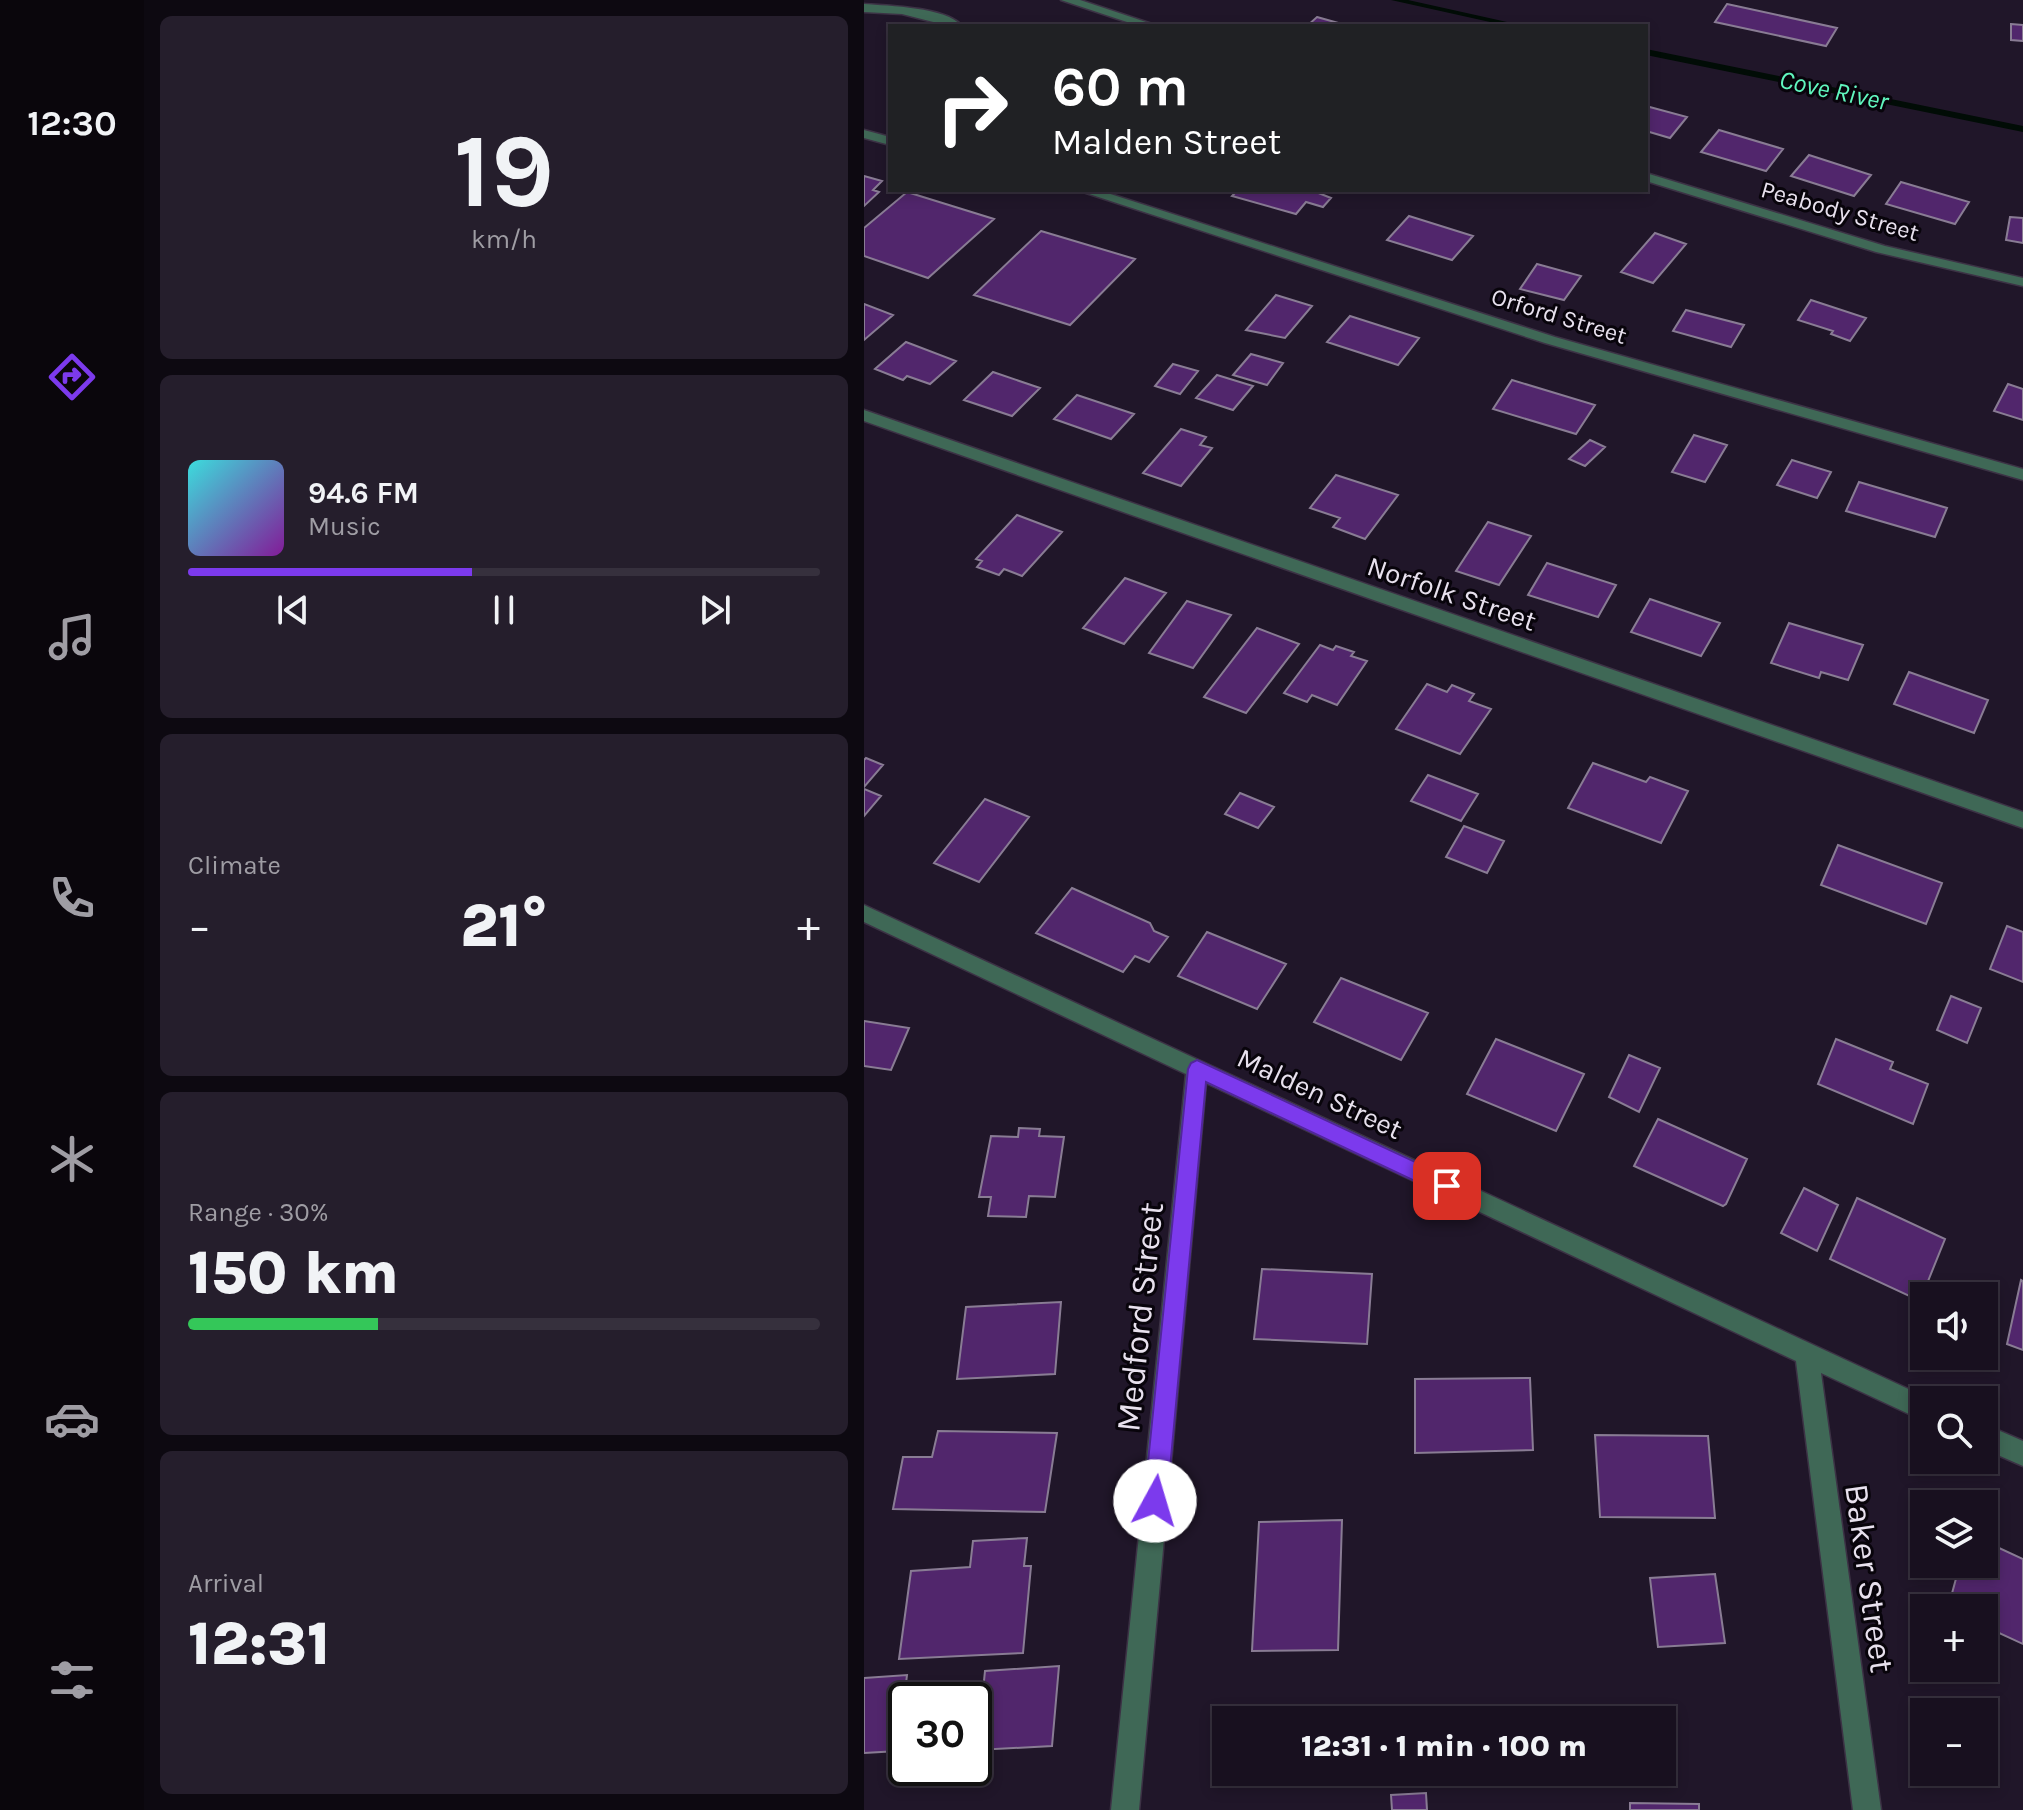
<!DOCTYPE html>
<meta charset="utf-8">
<style>
body{margin:0;font-family:Karla,sans-serif;background:#251e2c;color:#f1f3f6;height:100vh;display:flex;flex-direction:column;font-size:30px;white-space:nowrap}
*{box-sizing:border-box;margin:0}
p{font-size:26px;color:#9f9da4}
.icon{flex:none;width:44px;height:44px;fill:none;stroke:currentColor;stroke-width:2;stroke-linecap:round;stroke-linejoin:round}
.map{position:relative;flex:1;overflow:hidden}
.panel{display:flex;flex-direction:column;gap:16px;padding:16px;background:#0d0911;width:720px}
.panel>*{flex:none}
.top-card{position:absolute;left:24px;top:24px;width:760px;height:168px;border-radius:0px;box-shadow:0 4px 12px #0003,0 0 0 2px #36303d;background:#202124;color:#fff;overflow:hidden}
.buttons{position:absolute;left:1046px;top:1282px;display:grid;gap:16px}
.buttons a{display:grid;place-items:center;width:88px;height:88px;border-radius:0px;background:#18101f;box-shadow:0 4px 12px #0003,0 0 0 2px #36303d;font-size:40px}
.speed{position:absolute;left:24px;top:1682px;display:flex;gap:16px;font-size:40px;font-weight:700;text-align:center}
.speed>*{display:grid;place-content:center;width:104px;height:104px;border-radius:50%;background:#18101f;box-shadow:0 4px 12px #0003,0 0 0 2px #36303d;line-height:1}
.speed .limit{border:4px solid #111;border-radius:12px;background:#fff;color:#111}
.pin{position:absolute;display:grid;place-items:center;width:68px;height:68px;color:#fff;margin:-34px;border-radius:16px;box-shadow:0 4px 12px #0006}
.me{position:absolute;width:88px;margin:-44px;rotate:6deg;stroke-linejoin:round;filter:drop-shadow(0 0 6px #0008)}
.turn{display:flex;align-items:center;gap:28px;height:168px;padding:0 32px;font-size:36px}
.turn .icon{width:104px;height:104px;stroke-width:2.5}
.turn b{display:block;font-size:56px;line-height:68px}
.big{font-size:60px;font-weight:800;line-height:1.1}
.panel .widget{flex:1;display:flex;flex-direction:column;justify-content:center;gap:12px;min-width:0;padding:0 28px;border-radius:12px;background:#251e2c}
.panel .dial{align-items:center;gap:0}
.dial b{font-size:104px;line-height:1}
.song{display:flex;align-items:center;gap:24px}
.cover{width:96px;height:96px;border-radius:12px;background:linear-gradient(135deg,hsl(180 70% 55%),hsl(290 70% 35%))}
.played{height:8px;border-radius:4px;background:linear-gradient(90deg,#7c3aed 45%,#36303d 45%)}
.keys{display:flex;justify-content:space-around;direction:ltr}
.heat{display:flex;justify-content:space-between;align-items:center;font-size:44px;direction:ltr}
.charge{height:12px;border-radius:6px;background:linear-gradient(90deg,#34c759 30%,#36303d 0)}
.trip{position:absolute;left:348px;top:1706px;width:464px;height:80px;border-radius:0px;background:#18101f;box-shadow:0 4px 12px #0003,0 0 0 2px #36303d;font-weight:800;line-height:80px;text-align:center}
main{display:flex;flex:1;min-height:0}
.tab-bar{display:flex;flex-direction:column;width:144px;justify-content:space-around;align-items:center;background:#0a060c;color:#9f9da4}
.tab-bar .icon{width:56px;height:56px}
.tab-bar .on{color:#7c3aed}
.tab-bar b{font-size:36px;color:#f1f3f6}
.map>svg:first-child{display:block}
</style>
<main>
<nav class="tab-bar">
<b>12:30</b>
<svg class="icon on" aria-label="directions" viewBox="0 0 24 24"><path d="M12 3l9 9-9 9-9-9zM9 14v-3h6M13 9l2 2-2 2"/></svg>
<svg class="icon" aria-label="music" viewBox="0 0 24 24"><path d="M9 18V5l10-2v13"/><circle cx="6" cy="18" r="3"/><circle cx="16" cy="16" r="3"/></svg>
<svg class="icon" aria-label="phone" viewBox="0 0 24 24"><path d="M5 4h4l2 5-3 2q2 4 5 5l2-3 5 2v4C11 20 4 13 5 4z"/></svg>
<svg class="icon" aria-label="climate" viewBox="0 0 24 24"><path d="M12 3v18M4 7l16 10M4 17L20 7"/></svg>
<svg class="icon" aria-label="car" viewBox="0 0 24 24"><path d="M5 17H2v-5l4-1 3-4h7l3 4 3 1v5h-3M9 17h6M6 11h13"/><circle cx="7" cy="17" r="2"/><circle cx="17" cy="17" r="2"/></svg>
<svg class="icon" aria-label="filters" viewBox="0 0 24 24"><path d="M4 7h16M4 17h16"/><circle cx="9" cy="7" r="2"/><circle cx="15" cy="17" r="2"/></svg>
</nav>
<section class="panel">
<div class="widget dial"><b>19</b><p>km/h</p></div>
<div class="widget">
<div class="song"><i class="cover"></i><div><b>94.6 FM</b><p>Music</p></div></div>
<div class="played"></div>
<div class="keys"><svg class="icon" aria-label="previous" viewBox="0 0 24 24"><path d="M18 5L8 12l10 7zM5 5v14"/></svg><svg class="icon" aria-label="pause" viewBox="0 0 24 24"><path d="M8 5v14M16 5v14"/></svg><svg class="icon" aria-label="next" viewBox="0 0 24 24"><path d="M6 5l10 7-10 7zM19 5v14"/></svg></div>
</div>
<div class="widget"><p>Climate</p>
<div class="heat"><a>−</a><b class="big">21°</b><a>+</a></div>
</div>
<div class="widget"><p>Range · 30%</p><b class="big">150 km</b><div class="charge"></div></div>
<div class="widget"><p>Arrival</p><b class="big">12:31</b></div>
</section>
<div class="map">
<svg width="1159" height="1810" viewBox="0 0 1159 1810">
<rect width="100%" height="100%" fill="#201629"/>
<g fill="none" stroke-linecap="round" stroke-linejoin="round">
<path fill="#010c06" fill-rule="evenodd" d="M527,0H544L661,26H644Z
M782,49L1159,126V132L782,55Z"/>
</g>
<path fill="#51266c" stroke="#897c94" stroke-width="2" d="M863,4L973,28L962,46L851,22Z
M453,17L485,26H443Z
M1147,24L1159,25V41L1147,40Z
M782,106L823,117L806,138L782,131Z
M855,130L919,149L902,171L837,152Z
M945,155L1007,175L990,196L927,176Z
M0,176L18,181L9,190L15,192L0,206Z
M1037,182L1105,202L1091,224L1022,204Z
M374,190H447L467,198L459,207L442,202L432,214L368,196Z
M43,192L130,219L64,278L0,256V228Z
M545,216L609,236L588,260L523,240Z
M1146,217L1159,218V243L1142,240Z
M177,231L271,259L206,325L110,295Z
M791,233L822,244L789,283L757,272Z
M673,264L717,276L700,300L656,289Z
M412,295L448,306L421,338L382,330Z
M947,300L1002,318L986,341L967,334L969,331L934,320Z
M0,304L29,315L0,340Z
M822,310L880,325L867,347L809,331Z
M486,316L555,338L534,365L463,342Z
M42,342L92,361L66,384L43,376L39,380L11,369Z
M387,354L419,363L403,385L369,375Z
M309,364L334,371L316,394L291,386Z
M129,372L176,388L148,416L100,400Z
M353,375L389,386L369,410L332,398Z
M648,380L731,405L712,434L629,409Z
M1144,384L1159,389V420L1130,411Z
M213,395L270,414L247,439L190,419Z
M317,429L342,437L336,445L348,448L317,486L279,473Z
M830,435L863,445L841,482L808,472Z
M726,440L741,447L721,466L705,459Z
M928,460L967,472L953,498L913,485Z
M472,475L534,495L501,539L469,527L476,518L446,508Z
M995,482L1083,508L1071,537L982,511Z
M153,515L198,532L158,576L140,569L135,575L113,567L118,561L112,559Z
M624,522L667,536L635,585L592,571Z
M683,563L752,585L734,617L664,595Z
M261,578L302,593L260,644L219,628Z
M786,599L856,623L837,656L767,632Z
M323,601L367,615L329,668L285,653Z
M925,623L999,645L984,680L957,672L955,678L907,663Z
M393,628L435,644L382,713L340,697Z
M456,645L469,650L472,646L490,652L487,656L503,661L473,705L448,695L443,702L420,693Z
M1045,672L1124,700L1110,733L1030,704Z
M563,684L583,692L588,685L610,694L605,701L627,709L596,754L532,729Z
M2,758L19,765L0,787V760Z
M729,763L782,782L786,777L824,791L797,843L704,808Z
M564,775L614,794L597,821L547,801Z
M0,789L17,796L0,816Z
M376,793L410,807L394,828L361,814Z
M121,799L165,817L115,882L70,863Z
M600,826L640,841L623,873L582,857Z
M974,845L1078,883L1062,924L957,885Z
M208,888L286,923L290,931L304,937L285,962L271,956L259,972L172,933Z
M1143,926L1159,932V982L1126,969Z
M343,932L422,964L393,1009L314,976Z
M477,978L564,1013L537,1060L450,1022Z
M1087,996L1117,1008L1103,1043L1073,1030Z
M0,1021L45,1028L27,1070L0,1066Z
M632,1039L720,1074L692,1131L603,1094Z
M972,1039L1029,1062L1026,1069L1064,1084L1049,1124L954,1084Z
M765,1055L796,1068L775,1112L745,1097Z
M794,1119L883,1159L862,1204L859,1206L770,1166Z
M155,1128L176,1129L175,1136L200,1137L191,1197L165,1196L162,1217L124,1216L127,1197H115L127,1136L154,1137Z
M940,1188L974,1205L953,1251L917,1233Z
M993,1198L1081,1239L1056,1301L966,1259Z
M398,1269L508,1274L503,1344L390,1339Z
M1157,1280L1159,1281V1350L1143,1344Z
M197,1302L191,1374L93,1379L102,1307Z
M666,1378L669,1450L551,1453V1379Z
M74,1431L193,1433L181,1512L29,1509L39,1457H68Z
M731,1435L844,1436L851,1518L736,1517Z
M478,1520L474,1650L388,1651L395,1522Z
M163,1538L160,1566H167L159,1653L35,1659L47,1571L106,1567L109,1541Z
M1120,1541L1159,1559V1644L1120,1626V1608H1084L1096,1564H1120Z
M851,1574L861,1643L794,1647L786,1578Z
M195,1666L188,1746L113,1750L121,1671Z
M43,1675L34,1751L0,1753V1678Z
M562,1793L563,1810H528L527,1795Z
M766,1803L835,1804V1810H766Z"/>
<g fill="none" stroke-linecap="round" stroke-linejoin="round">
<defs>
<path id="minor" d="M197,0H216L294,26H275Z
M0,4C25,6 82,7 98,26H85L38,14L0,12Z
M0,130L26,137V145L0,138Z
M782,173L1021,246L1159,278V286L1012,252L782,181Z
M213,190H234L691,337L1159,469V480L681,343Z
M0,410L1159,812V828L0,421Z
M0,905L1068,1400H1060V1421L957,1373L1017,1810H989L932,1361L342,1083L275,1810H247L322,1074L0,922Z
M1120,1424L1159,1441V1466L1120,1449Z"/>
</defs>
<use href="#minor" stroke="#3c3245" stroke-width="3"/>
<use href="#minor" fill="#3f6856" fill-rule="evenodd"/>
</g>
<path fill="#7c3aed" stroke="#51269a" stroke-width="2" d="M333,1060L590,1180L593,1186L590,1193L583,1196L576,1193L342,1082L303,1501L299,1509L291,1513L283,1509L280,1501L324,1069L327,1063Z"/>
<g text-anchor="middle" stroke-width="6" stroke-linejoin="round" paint-order="stroke">
<g font-size="24" fill="#e8e1ee" stroke="#08040b">
<text transform="translate(976 211) rotate(16)" y="8">Peabody Street</text>
<text transform="translate(695 316) rotate(17)" y="8">Orford Street</text>
</g>
<g font-size="26" font-style="italic" fill="#60f6be" stroke="#08040b">
<text transform="translate(970 90) rotate(12)" y="9">Cove River</text>
</g>
<g font-size="28" fill="#e8e1ee" stroke="#08040b">
<text transform="translate(588 593) rotate(19)" y="10">Norfolk Street</text>
<text transform="translate(456 1093) rotate(25)" y="10">Malden Street</text>
</g>
<g font-size="34" fill="#e8e1ee" stroke="#08040b">
<text transform="translate(275 1317) rotate(-84)" y="12">Medford Street</text>
<text transform="translate(1006 1578) rotate(82)" y="12">Baker Street</text>
</g>
</g>
</svg>
<div class="buttons">
<a><svg class="icon" aria-label="sound" viewBox="0 0 24 24"><path d="M4 9h4l5-4v14l-5-4H4zM17 9q2 3 0 6"/></svg></a>
<a><svg class="icon" aria-label="search" viewBox="0 0 24 24"><circle cx="10" cy="10" r="6"/><path d="M15 15l6 6"/></svg></a>
<a><svg class="icon" aria-label="layers" viewBox="0 0 24 24"><path d="M12 4l9 5-9 5-9-5zM3 14l9 5 9-5"/></svg></a>
<a>+</a>
<a>−</a>
</div>
<div class="speed"><div class="limit">30</div></div>
<div class="pin" style="left:583px;top:1186px;background:#d93025"><svg class="icon" aria-label="arrive" viewBox="0 0 24 24"><path d="M6 21V4h12l-3 4 3 4H6"/></svg></div>
<svg class="me" style="left:291px;top:1501px" viewBox="-20 -20 40 40"><circle r="19" fill="#fff"/><path d="M0-13L10 11 0 6-10 11z" fill="#7c3aed"/></svg>
<div class="trip">12:31 · 1 min · 100 m</div>
<div class="top-card">
<div class="turn"><svg class="icon" aria-label="right" viewBox="0 0 24 24"><path d="M7 20v-9h11M14 6l5 5-5 5"/></svg><div><b>60 m</b>Malden Street</div></div>
</div>
</div>
</main>
